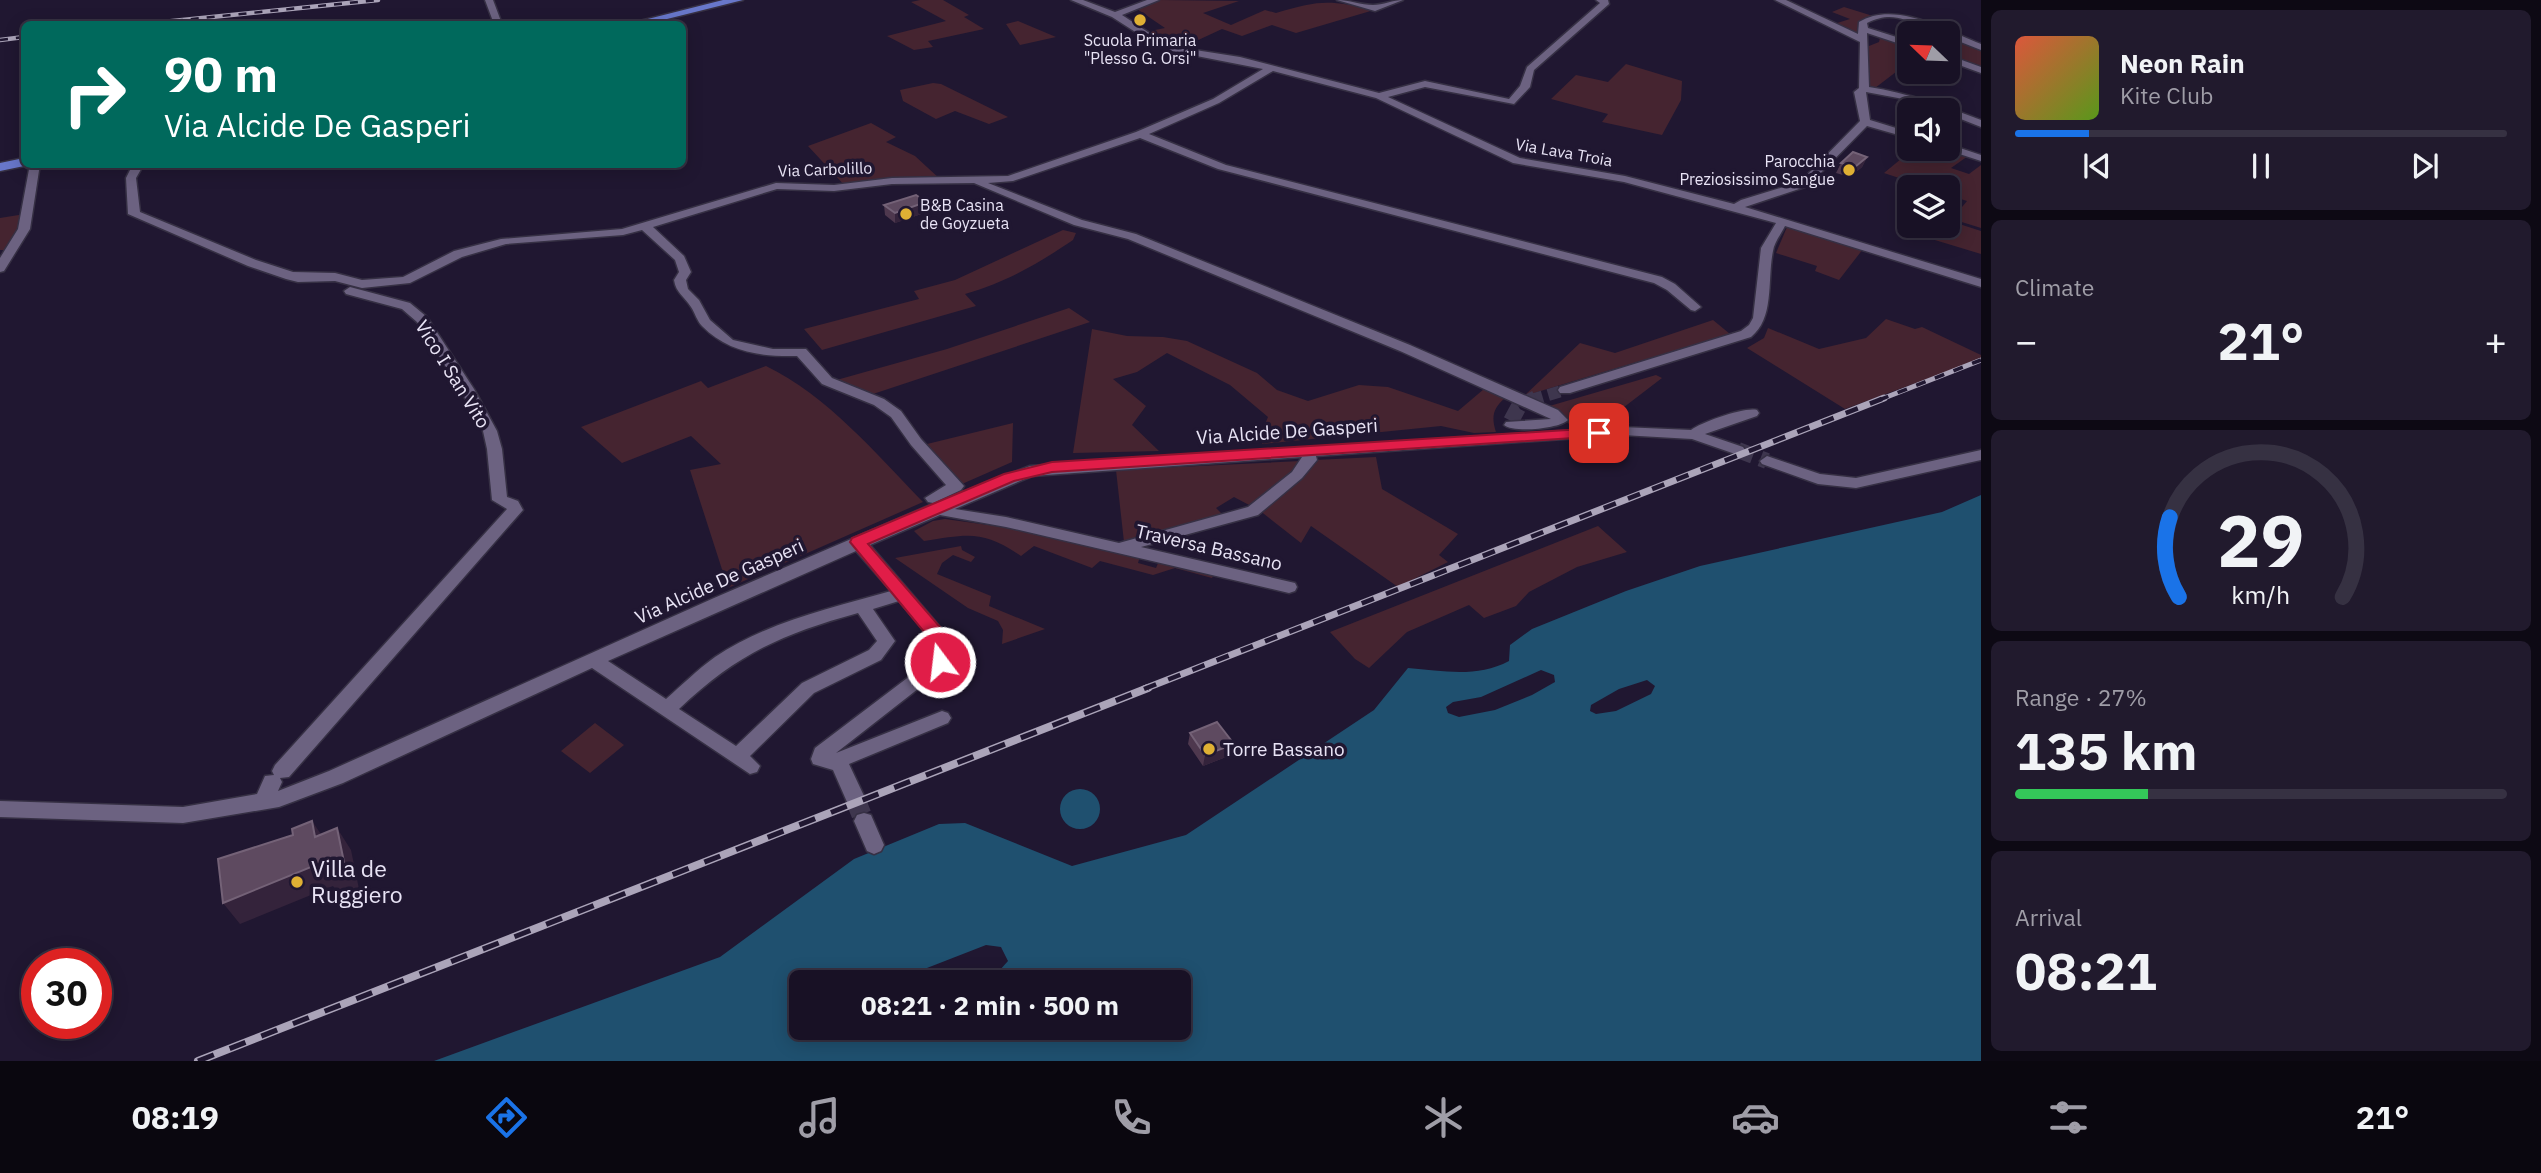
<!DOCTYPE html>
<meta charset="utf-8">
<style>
body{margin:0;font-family:"IBM Plex Sans",sans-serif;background:#211a2d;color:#f1f3f6;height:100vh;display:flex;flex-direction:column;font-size:26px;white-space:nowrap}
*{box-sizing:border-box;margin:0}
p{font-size:23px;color:#9f9da7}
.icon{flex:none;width:38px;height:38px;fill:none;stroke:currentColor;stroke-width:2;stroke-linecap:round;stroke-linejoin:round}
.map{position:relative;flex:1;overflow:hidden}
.side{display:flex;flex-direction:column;gap:10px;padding:10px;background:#0d0914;width:560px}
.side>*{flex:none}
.hud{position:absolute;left:21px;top:21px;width:665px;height:147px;border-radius:10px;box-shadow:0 4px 18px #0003,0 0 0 2px #363142;background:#00695c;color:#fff;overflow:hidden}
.needle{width:46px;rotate:293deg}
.fabs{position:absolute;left:1897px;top:21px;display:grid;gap:14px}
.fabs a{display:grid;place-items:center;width:63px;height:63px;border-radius:10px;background:#181125;box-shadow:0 4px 18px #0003,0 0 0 2px #363142;font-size:35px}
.speed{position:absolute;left:21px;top:948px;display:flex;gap:14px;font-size:35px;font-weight:700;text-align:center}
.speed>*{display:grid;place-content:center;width:91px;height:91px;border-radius:50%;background:#181125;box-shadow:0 4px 18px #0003,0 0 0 2px #363142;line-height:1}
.speed .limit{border:10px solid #d22;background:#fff;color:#111}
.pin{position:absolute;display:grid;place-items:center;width:60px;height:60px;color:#fff;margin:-30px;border-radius:14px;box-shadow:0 4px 10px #0006}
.me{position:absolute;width:77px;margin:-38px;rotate:345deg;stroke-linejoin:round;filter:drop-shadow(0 0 5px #0008)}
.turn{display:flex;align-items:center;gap:24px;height:147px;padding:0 28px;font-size:32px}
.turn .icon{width:91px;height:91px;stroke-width:2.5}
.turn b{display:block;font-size:49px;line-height:60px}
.big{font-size:52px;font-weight:800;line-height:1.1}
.side .card{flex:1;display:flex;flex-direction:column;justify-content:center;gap:10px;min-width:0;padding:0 24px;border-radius:10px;background:#211a2d}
.side .dial{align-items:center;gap:0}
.dial svg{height:182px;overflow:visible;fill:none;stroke:#363142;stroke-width:7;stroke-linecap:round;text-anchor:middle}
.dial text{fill:#f1f3f6;stroke:none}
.song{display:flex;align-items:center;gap:21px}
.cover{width:84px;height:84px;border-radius:10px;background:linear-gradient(135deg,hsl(10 70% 55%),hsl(90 70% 35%))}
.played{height:7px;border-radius:4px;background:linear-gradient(90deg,#1a73e8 15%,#363142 15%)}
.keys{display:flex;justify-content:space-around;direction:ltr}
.heat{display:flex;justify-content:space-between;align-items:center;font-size:38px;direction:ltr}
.charge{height:10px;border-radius:5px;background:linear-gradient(90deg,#34c759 27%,#363142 0)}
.trip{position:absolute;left:789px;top:970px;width:402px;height:70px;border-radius:10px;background:#181125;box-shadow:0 4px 18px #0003,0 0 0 2px #363142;font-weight:800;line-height:70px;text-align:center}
.dock{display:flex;height:112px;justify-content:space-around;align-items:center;background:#0a070f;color:#9f9da7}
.dock .icon{width:49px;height:49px}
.dock .on{color:#1a73e8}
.dock b{font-size:32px;color:#f1f3f6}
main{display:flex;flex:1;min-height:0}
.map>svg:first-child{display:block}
</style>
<main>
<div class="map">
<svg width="1981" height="1061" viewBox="0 0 1981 1061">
<rect width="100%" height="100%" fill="#201731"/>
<path fill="#452430" d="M920,0H943L969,15L964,17L984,29L928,41L933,47L914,50L887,36L946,21L911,2Z
M1160,0L1239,1L1203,13L1231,25L1265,10L1276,13C1320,0 1329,0 1374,10L1296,33L1272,25L1242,36L1222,29L1181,48L1145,32L1165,28L1137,9Z
M1844,7L1873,16L1861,22V36L1834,24L1850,19L1832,12Z
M1018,21L1056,37L1020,45L1006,24Z
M1881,34L1909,45V62L1875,88L1866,85L1869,46L1879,42Z
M1948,34L1981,48V69L1948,57Z
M1626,64L1682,81L1681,100L1662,135L1602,122L1608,114L1551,99L1576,75L1608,82Z
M933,83L941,84L1008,117L989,124L955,111L936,119L903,101L900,90Z
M871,123L896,137L886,142L915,156L940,179L846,187L808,146Z
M1913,149H1947L1968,156L1951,168L1969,174L1981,165V228L1952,219L1967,201L1948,195V187H1926L1884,173Z
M25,214L21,230L6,250H0V218Z
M1950,221L1981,231V254L1915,234L1921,226L1943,230Z
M1787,227L1863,249L1839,280L1815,271L1817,266L1776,253Z
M1063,230L1076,233L1073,240C1036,265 1008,281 965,294L976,306L822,350L804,329L919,299L914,291L955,280Z
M1069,308L1090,322L870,395L833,381L947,349Z
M1886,319L1915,329L1922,327L1981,355V359L1845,409L1747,348L1764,338L1768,328L1819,349L1866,338Z
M1713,320L1730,334L1524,396L1580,343L1615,353Z
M1092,329L1127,336L1163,337L1187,341L1257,373L1277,390L1308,401L1359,385L1388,387L1458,411L1484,389L1505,398C1493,408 1491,417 1496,432L1474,433L1441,426L1262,444L1261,434L1268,417L1230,385L1167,353L1137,372L1113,379L1146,406L1132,425L1159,451L1073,453Z
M766,366C828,396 875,453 923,502L728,588L690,470L721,464L691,436L622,463L581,427L701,381L708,388Z
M1656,375L1662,378L1615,414L1630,424L1571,426L1560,415L1546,407Z
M1013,423L1012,462L962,484L923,445Z
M1376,457L1382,489L1458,534L1439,555L1448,562L1398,587L1311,526L1301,543L1259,510L1315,460Z
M1301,461L1293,473L1251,506L1234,497L1216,508L1224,516L1124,542L1116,470Z
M945,519L1003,527L1140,556L1138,563L1156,568L1159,561L1214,574L1212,578L1175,568L1153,575L1100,561L1092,568L1034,546L1021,556C983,530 969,534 924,541L914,531L933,521Z
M1598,526L1627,552L1577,567L1529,592L1516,606L1484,618L1469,605L1407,632L1369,668L1355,659L1330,632Z
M961,546L962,550L975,557L971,562L953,555L942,563L937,574L991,596L989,606L1045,629L1002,644L1003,630L998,621L968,608L895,558Z
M595,723L624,745L590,773L561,751Z"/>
<path fill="#1f506f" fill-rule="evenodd" d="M1981,495V1061H434L720,957L854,859L939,824L965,823L1072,866L1186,835L1374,710L1408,668C1443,671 1477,678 1509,661L1510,645L1532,629L1626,591L1700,566L1942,512ZM802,982H1180V1027H802Z
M1060 809a20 20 0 1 1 40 0a20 20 0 1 1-40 0Z"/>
<path fill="#201731" d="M1541,670L1554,675L1555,682L1532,695L1495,710L1459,717L1448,713L1446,707L1453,702L1481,697Z
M1647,680L1655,686L1651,694L1616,711L1596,714L1590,711L1591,705L1619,689Z
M986,945L1001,947L1008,961L999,971L972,982H891Z"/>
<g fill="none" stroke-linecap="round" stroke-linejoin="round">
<path stroke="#3e364e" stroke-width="12" stroke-dasharray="12 6" stroke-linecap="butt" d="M1531,400L1565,390"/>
<path stroke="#3e364e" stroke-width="16" stroke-dasharray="16 8" stroke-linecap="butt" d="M1511,421L1518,408L1536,398
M1738,450L1767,461"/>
<path stroke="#3e364e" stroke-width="20" stroke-dasharray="20 10" stroke-linecap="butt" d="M854,796L864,821"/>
<defs>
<path id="minor" d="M485,0H493L502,24H494Z
M1071,0H1083L1115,12L1147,0H1159L1122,15L1157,38L1176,47L1240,57L1379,93L1425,81L1509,99L1520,86L1527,67L1600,3L1596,0H1608L1609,4L1534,70L1530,87L1514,104L1425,87L1388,97L1520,158L1625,176L1734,204L1741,200L1800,182L1860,121L1854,92L1859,88L1860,42L1775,0H1786L1858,34L1859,22C1894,0 1946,30 1981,44V50L1948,37V33C1917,33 1902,5 1867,23L1868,28L1909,41V47L1867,33L1869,87C1908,93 1944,106 1981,120V127L1948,114V110H1937L1898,98L1866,92L1870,120L1909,132V138L1867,126L1808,186L1745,207L1981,279V287L1785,226C1781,234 1774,243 1773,251C1767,280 1775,318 1751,337L1570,393H1560L1558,390L1560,387L1741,331L1749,325L1753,318L1761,248L1776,223L1624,182L1513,163L1376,98L1273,71L1219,103L1149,134L1226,165L1662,277L1675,284L1701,307L1695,311L1691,310L1667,290L1654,283L1218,169L1140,138L1013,181L988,183L1082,220L1136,234L1410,345L1558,410L1568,420C1559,429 1513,433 1504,425L1506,422L1551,419L1400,351L1128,239L1074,225L974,183L892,184L834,191L777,189L653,227L684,256L691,272L686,280L688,289L699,300L710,320L733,340L773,349H806L832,378L884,399L901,411L921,439L964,486L961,490L933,503L928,502L925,498L946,485L911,445L891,417L874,405L822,384L797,356C762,357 727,352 702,326C697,321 695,313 691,307C684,296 676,293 674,280L679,272L675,260L642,230L623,235L506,244L462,257L410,283L362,288L335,281L298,282L286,279L248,266L128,214L126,178L133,164H144L136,178L140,212L256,260L293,272L335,273L362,280L403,277L454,251L501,239L622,229L776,183L834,185L892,178L1008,176L1136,132L1213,99L1263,69L1171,51L1151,42L1112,17Z
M1337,0C1349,0 1361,5 1373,5C1383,5 1393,0 1403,0L1375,11Z
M1948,55L1981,67V73L1948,61Z
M1948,144L1981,155V161L1944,149H1948Z
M30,164H40L30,229L4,271L0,272V258L18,229Z
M350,287L410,303L427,317L474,389L497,431L502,449L507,497L518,501L523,510L289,777L280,778L282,782L278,791L329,771L714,598L935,503L1030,466L1622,427L1691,430C1702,422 1744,407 1757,410L1759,413L1757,416L1705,434L1743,447L1745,450L1743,453L1738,455L1692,439L1622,435L1316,456L1317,460L1302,478L1258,515L1141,547L1295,583L1297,587L1295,591L1289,593L1006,527L940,515L870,545L940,627L949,662L946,667L836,753L942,711L948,713L951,718L948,723L849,764L864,796L861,802L854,804L847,802L833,770L813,764L811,759L815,748L931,660L926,633L899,601L873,609L895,641L881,660L814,693L750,756L760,766L757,772L750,774L592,668L343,783L279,807L183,823L0,817V801L183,807L257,794L265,776L274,775L272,771L275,765L507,509L492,500L487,449L483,431L460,389L417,322L402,309L346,294L344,291ZM1302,457L1292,472L1248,507L1119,543L1006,517L955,509L1032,476ZM856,551L891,591C831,608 767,622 715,657C697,670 682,685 666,699L608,661ZM858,613L877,641L869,650L802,683L736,746L679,709C737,654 782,634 858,613Z
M1981,450V460L1856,488L1818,484L1762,464L1760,461L1767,456L1820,474L1856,478Z
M864,813L871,815L884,845L881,851L874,854L867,851L854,821L857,815Z"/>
<path id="major" d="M723,0H743L647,24H628Z
M24,158V164L29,165L0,171V163Z"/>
</defs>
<use href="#minor" stroke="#363044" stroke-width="3"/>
<use href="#major" stroke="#363044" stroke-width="3"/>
<use href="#minor" fill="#6c6281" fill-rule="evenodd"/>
<use href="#major" fill="#6877ca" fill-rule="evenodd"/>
<defs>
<path id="rail-far3" d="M143,24L378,0
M0,40L24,37"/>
<path id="rail-far2" d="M1879,400L1981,360"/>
<path id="rail-far1" d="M1144,689L1884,398"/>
<path id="rail" d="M198,1061L1148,688"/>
</defs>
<use href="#rail-far3" stroke="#aba4b9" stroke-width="4.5"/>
<use href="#rail-far2" stroke="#aba4b9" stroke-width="5"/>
<use href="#rail-far1" stroke="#aba4b9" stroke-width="7"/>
<use href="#rail" stroke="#aba4b9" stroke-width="8"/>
<use href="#rail-far3" stroke="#201731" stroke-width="2.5" stroke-dasharray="8" stroke-linecap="butt"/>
<use href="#rail-far2" stroke="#201731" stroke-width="3.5" stroke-dasharray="10" stroke-linecap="butt"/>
<use href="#rail-far1" stroke="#201731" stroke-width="4.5" stroke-dasharray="13" stroke-linecap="butt"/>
<use href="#rail" stroke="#201731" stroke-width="5" stroke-dasharray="17" stroke-linecap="butt"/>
</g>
<path fill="#4e384e" d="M1867,157L1862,167L1850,177L1836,173L1841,163Z
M884,205L927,212L895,223L885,215Z
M1190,733L1231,755L1203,766L1188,744Z"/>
<path fill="#34233b" d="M1867,157L1862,167L1850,177L1855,167Z
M926,202L927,212L895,223V213Z
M1234,744L1231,755L1203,766L1205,755Z
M312,821L327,843L315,837Z
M337,828L351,850L359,889L340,896L333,886L240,924L223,903Z"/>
<path fill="#5e4a60" stroke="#746277" stroke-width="2" d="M1853,152L1867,157L1855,167L1841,163Z
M916,195L926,202L895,213L884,205Z
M1217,722L1234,744L1205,755L1190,733Z
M312,821L315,837L337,828L345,867L326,875L323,862L223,903L218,859L293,835L292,829Z"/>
<path fill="#e11d48" stroke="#92132f" stroke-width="2" d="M1599,428L1604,430V436L1052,472L1014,481L868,544L940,627L949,662L940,668L931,662L925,633L850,542L852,538L1004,474L1052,462Z"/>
<g fill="#dfb034" stroke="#201731" stroke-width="2.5">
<circle cx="1140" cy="20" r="7"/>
<circle cx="1849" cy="170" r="7"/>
<circle cx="906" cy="214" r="7"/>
<circle cx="1209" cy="749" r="7"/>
<circle cx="297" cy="882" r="7"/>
</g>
<g text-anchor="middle" stroke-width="7" stroke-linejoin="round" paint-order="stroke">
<g font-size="16" fill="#e8e3f5" stroke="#201731">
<text x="1140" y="46">Scuola Primaria<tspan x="1140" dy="18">"Plesso G. Orsi"</tspan></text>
<text x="1835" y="167" text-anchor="end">Parocchia<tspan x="1835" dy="18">Preziosissimo Sangue</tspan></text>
<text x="920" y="211" text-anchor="start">B&amp;B Casina<tspan x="920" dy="18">de Goyzueta</tspan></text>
</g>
<g font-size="16" fill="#e8e3f5" stroke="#201731">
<text transform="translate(1564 152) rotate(10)" y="6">Via Lava Troia</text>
<text transform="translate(825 169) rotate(-2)" y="6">Via Carbolillo</text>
</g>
<g font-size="19" fill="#e8e3f5" stroke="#201731">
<text transform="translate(453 374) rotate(58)" y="7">Vico I San Vito</text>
<text transform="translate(1287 431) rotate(-4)" y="7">Via Alcide De Gasperi</text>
<text transform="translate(1209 547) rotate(13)" y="7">Traversa Bassano</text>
<text transform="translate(719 581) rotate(-24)" y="7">Via Alcide De Gasperi</text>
</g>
<g font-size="19" fill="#e8e3f5" stroke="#201731" text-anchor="start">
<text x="1223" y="756">Torre Bassano</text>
</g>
<g font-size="23" fill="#e8e3f5" stroke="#201731" text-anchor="start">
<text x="311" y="877">Villa de<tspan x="311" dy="26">Ruggiero</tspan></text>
</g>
</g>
</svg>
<div class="fabs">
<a><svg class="needle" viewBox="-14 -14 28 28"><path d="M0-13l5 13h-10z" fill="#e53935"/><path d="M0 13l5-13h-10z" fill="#9f9da7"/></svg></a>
<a><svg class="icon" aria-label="sound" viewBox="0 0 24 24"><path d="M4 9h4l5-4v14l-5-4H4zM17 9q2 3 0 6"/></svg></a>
<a><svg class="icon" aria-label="layers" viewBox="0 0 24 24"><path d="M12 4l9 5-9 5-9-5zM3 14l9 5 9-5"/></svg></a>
</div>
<div class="speed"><div class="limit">30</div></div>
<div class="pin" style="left:1599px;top:433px;background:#d93025"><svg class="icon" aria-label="arrive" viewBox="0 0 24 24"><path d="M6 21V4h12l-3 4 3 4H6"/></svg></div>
<svg class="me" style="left:940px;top:662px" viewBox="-20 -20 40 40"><circle r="17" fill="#e11d48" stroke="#fff" stroke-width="3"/><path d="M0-11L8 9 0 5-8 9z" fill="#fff"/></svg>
<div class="trip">08:21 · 2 min · 500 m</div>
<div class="hud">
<div class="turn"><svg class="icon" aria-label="right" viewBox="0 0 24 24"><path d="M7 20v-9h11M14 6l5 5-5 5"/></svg><div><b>90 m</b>Via Alcide De Gasperi</div></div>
</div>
</div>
<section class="side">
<div class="card">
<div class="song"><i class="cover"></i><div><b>Neon Rain</b><p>Kite Club</p></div></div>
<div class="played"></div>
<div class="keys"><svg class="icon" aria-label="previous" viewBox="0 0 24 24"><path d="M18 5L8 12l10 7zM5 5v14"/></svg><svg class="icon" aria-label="pause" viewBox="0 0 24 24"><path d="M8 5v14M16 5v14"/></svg><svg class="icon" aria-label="next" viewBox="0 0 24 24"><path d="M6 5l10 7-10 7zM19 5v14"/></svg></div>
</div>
<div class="card"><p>Climate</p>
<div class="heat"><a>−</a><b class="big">21°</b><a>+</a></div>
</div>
<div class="card dial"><svg viewBox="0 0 100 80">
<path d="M14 69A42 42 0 1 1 86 69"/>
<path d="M14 69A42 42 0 0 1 10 34" stroke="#1a73e8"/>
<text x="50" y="56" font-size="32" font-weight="700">29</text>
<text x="50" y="72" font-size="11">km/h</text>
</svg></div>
<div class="card"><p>Range · 27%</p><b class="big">135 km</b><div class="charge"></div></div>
<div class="card"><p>Arrival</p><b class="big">08:21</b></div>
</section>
</main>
<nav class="dock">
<b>08:19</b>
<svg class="icon on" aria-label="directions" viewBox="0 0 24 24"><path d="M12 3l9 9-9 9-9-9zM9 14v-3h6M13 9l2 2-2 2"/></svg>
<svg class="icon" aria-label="music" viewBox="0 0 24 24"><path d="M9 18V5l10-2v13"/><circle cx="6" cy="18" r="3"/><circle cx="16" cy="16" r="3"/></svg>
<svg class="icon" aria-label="phone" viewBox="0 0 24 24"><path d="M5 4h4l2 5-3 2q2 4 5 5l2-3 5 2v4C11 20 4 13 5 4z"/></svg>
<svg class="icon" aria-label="climate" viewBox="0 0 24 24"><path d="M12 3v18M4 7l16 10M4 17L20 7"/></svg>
<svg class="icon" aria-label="car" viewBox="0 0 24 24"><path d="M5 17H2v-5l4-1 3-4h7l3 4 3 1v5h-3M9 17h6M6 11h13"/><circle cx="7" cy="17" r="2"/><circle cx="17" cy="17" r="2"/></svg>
<svg class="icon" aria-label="filters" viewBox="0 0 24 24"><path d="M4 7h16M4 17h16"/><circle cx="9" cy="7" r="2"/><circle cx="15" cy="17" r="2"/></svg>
<b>21°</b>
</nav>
